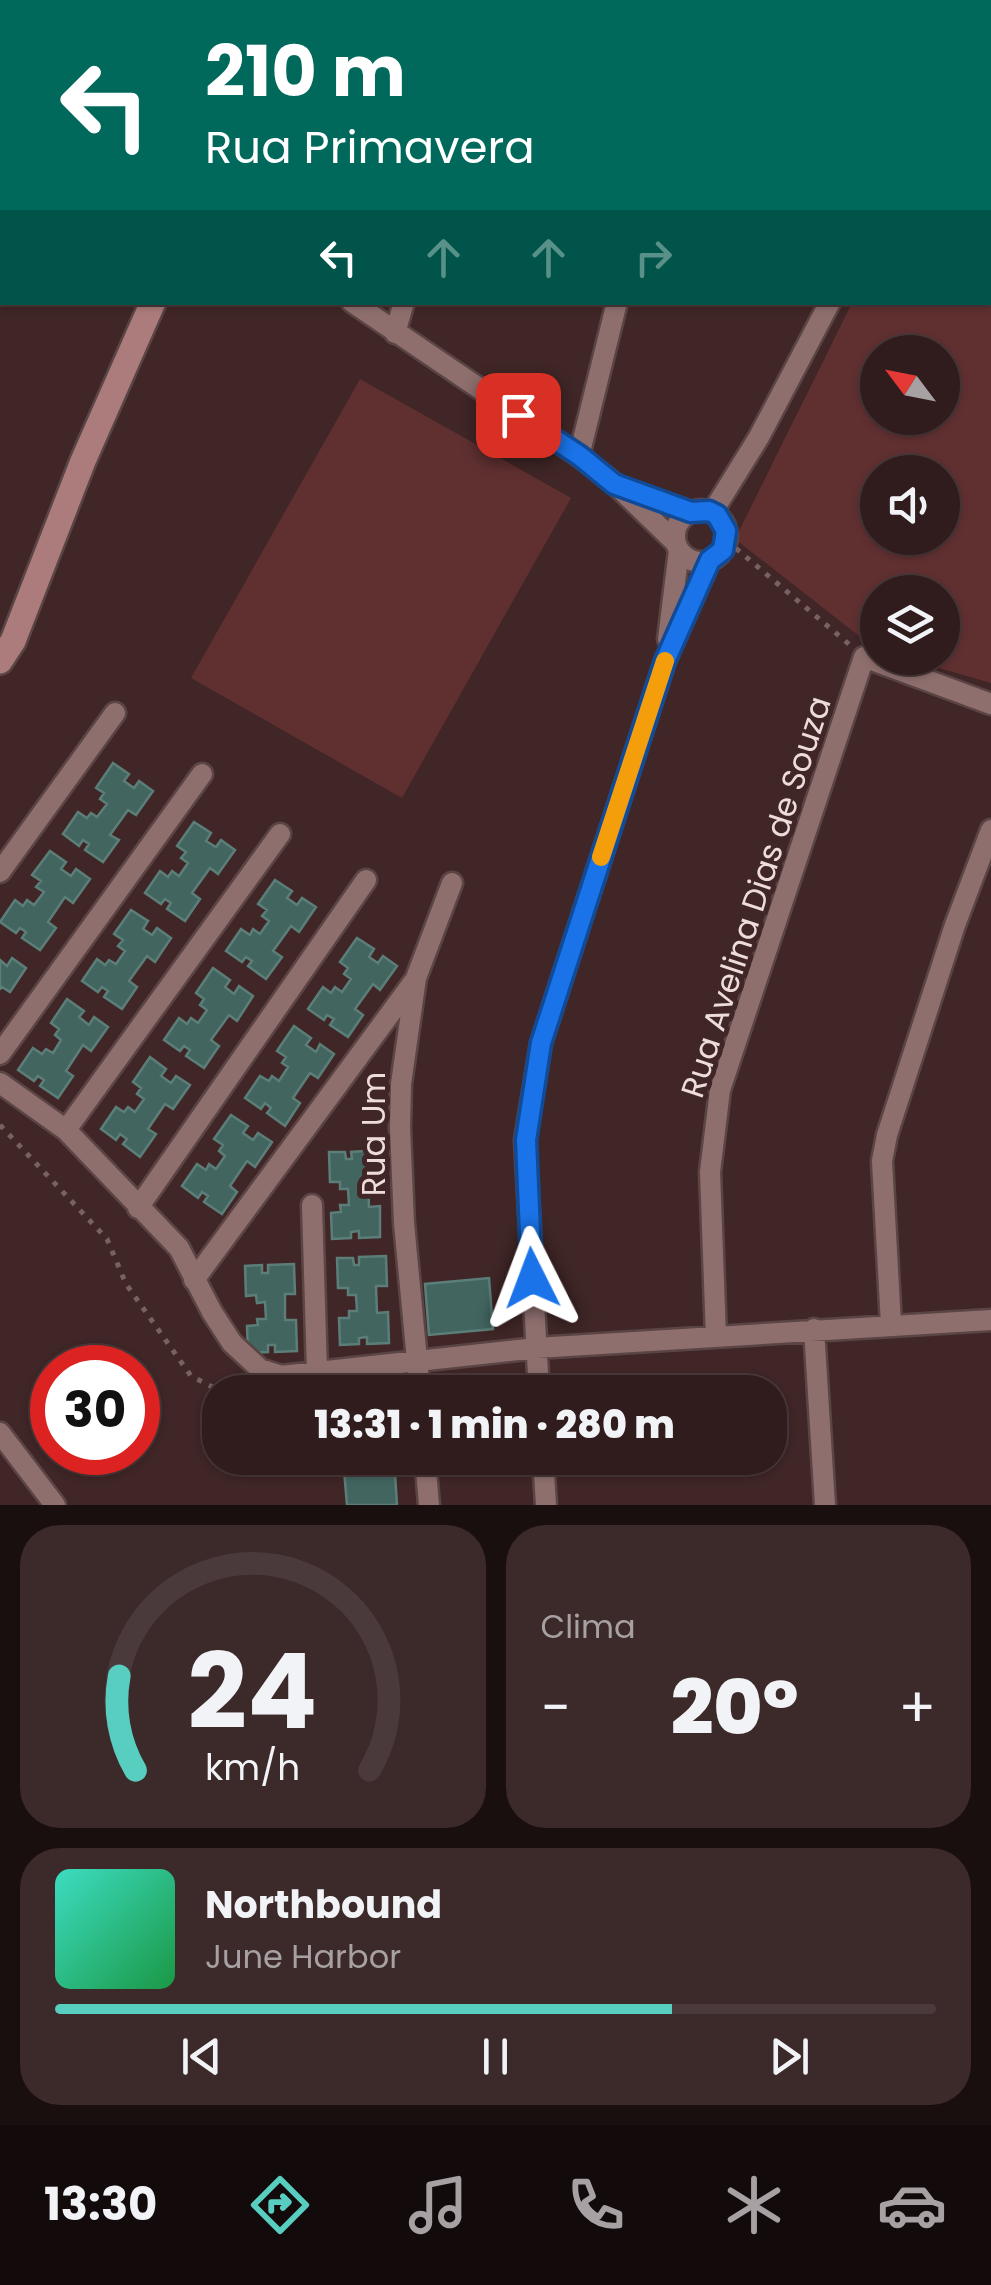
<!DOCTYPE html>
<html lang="pt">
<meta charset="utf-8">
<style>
body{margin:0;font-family:Poppins,sans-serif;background:#3c2929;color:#f1f3f6;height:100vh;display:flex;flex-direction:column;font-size:38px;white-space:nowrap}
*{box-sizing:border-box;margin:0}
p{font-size:32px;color:#a8a1a3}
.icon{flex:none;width:55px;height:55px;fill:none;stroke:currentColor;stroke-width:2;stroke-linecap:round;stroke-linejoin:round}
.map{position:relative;height:1505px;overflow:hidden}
.side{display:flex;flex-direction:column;gap:20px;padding:20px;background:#1a0f0f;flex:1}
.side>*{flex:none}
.hud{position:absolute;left:0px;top:0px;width:992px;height:305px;box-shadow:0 2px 8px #0004,0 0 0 2px #4b3a3b;background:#00695c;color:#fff;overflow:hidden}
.needle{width:65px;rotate:302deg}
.fabs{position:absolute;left:860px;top:335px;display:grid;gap:20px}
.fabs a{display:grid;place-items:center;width:100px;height:100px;border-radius:50%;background:#301c1c;box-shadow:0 2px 8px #0004,0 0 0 2px #4b3a3b;font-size:50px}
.speed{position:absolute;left:30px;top:1345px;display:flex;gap:20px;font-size:50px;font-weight:700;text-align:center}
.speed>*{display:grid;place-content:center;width:130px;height:130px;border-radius:50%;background:#301c1c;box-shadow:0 2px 8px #0004,0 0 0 2px #4b3a3b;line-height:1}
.speed .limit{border:15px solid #d22;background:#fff;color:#111}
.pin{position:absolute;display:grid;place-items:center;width:85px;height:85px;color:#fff;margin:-42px;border-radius:20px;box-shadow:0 5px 15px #0006}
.me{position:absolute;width:110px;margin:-55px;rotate:357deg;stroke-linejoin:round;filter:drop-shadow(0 0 8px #0008)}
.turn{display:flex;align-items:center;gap:35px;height:210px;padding:0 40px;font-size:45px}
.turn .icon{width:130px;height:130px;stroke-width:2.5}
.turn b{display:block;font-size:70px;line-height:85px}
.lanes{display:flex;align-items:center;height:95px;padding:0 40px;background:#0003;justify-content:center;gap:50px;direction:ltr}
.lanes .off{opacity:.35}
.big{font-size:75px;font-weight:800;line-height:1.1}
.side .tile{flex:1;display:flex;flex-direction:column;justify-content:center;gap:15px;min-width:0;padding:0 35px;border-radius:40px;background:#3c2929}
.side .dial{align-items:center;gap:0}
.dial svg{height:260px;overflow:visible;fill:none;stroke:#4b3a3b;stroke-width:7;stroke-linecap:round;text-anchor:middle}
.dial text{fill:#f1f3f6;stroke:none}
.song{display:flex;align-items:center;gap:30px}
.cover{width:120px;height:120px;border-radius:15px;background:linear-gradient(135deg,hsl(170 70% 55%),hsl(140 70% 35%))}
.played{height:10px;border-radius:5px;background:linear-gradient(90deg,#58cec0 70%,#4b3a3b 70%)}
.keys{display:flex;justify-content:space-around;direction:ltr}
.heat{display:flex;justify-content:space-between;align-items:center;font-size:55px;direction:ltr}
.side .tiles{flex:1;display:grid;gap:20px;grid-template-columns:1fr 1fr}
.tile:last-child{grid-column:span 2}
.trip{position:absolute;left:202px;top:1375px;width:585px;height:100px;border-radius:40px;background:#301c1c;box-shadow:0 2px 8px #0004,0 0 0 2px #4b3a3b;font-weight:800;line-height:100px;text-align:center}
.tabs{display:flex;height:160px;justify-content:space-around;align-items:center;background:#130b0b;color:#a8a1a3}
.tabs .icon{width:70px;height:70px}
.tabs .current{color:#58cec0}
.tabs b{font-size:45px;color:#f1f3f6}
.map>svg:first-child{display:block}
</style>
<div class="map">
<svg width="991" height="1505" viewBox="0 0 991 1505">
<rect width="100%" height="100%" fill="#402626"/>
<path fill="#603031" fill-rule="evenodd" d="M991,119V683L904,658H942V592H878L877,650L735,539L852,303L990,302ZM878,352H942V418H878ZM878,472H942V538H878Z
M360,379L571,498L402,798L191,678Z"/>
<path fill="#436560" stroke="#5b7e79" stroke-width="2.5" d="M113,763L129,774L124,781L134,788L139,781L153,791L136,815L128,810L110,835L119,840L103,862L85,850L89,844L83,840L79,846L63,834L78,812L87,818L91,813L97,817L107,804L100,799L104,793L96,788Z
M194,822L211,833L206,841L216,847L221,840L235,850L218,874L210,868L192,893L200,899L185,921L167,909L171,903L165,899L161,904L145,893L160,871L168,877L172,871L179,876L188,863L181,858L186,852L177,846Z
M50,851L66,862L61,869L71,876L76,869L90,879L73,903L65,897L48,922L56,928L40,950L22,938L26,932L20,928L16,933L0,922L15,900L23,906L27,900L34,905L44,892L36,887L41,881L32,875Z
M275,880L292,891L287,898L297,905L302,898L316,907L299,932L291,926L273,951L282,957L266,979L248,966L252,961L246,957L242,962L226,951L241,929L250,935L253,929L260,934L269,921L262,916L267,910L258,904Z
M131,910L148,921L143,929L152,935L157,928L171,938L155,962L147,956L129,981L137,987L122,1009L104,997L108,991L102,987L98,992L82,981L97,959L105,965L109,960L116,964L125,951L118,946L123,940L114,934Z
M357,938L374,949L369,957L378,963L383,956L397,966L380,990L373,984L355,1009L363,1015L348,1037L330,1025L334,1019L327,1015L324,1020L308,1009L323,987L331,993L335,987L342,992L351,979L344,974L348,968L340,962Z
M12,958L26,968L10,992L2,987L0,989V960L7,966Z
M213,968L230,980L225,987L234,994L239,986L253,996L237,1021L229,1015L211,1040L219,1046L204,1068L186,1056L190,1050L184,1046L180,1051L164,1040L179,1018L187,1024L191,1018L198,1023L207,1010L200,1005L204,999L196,993Z
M67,999L84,1011L79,1017L89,1025L94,1017L108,1027L91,1051L83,1045L66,1071L73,1076L58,1098L40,1086L44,1080L38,1076L34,1081L18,1070L33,1048L42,1054L46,1049L53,1053L61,1040L55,1035L59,1029L51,1023Z
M294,1026L311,1038L306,1045L316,1052L320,1044L334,1054L318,1078L310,1073L293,1098L300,1103L285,1126L267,1113L271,1108L265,1103L261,1109L245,1098L260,1076L269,1081L272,1076L279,1081L288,1067L282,1063L286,1057L277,1051Z
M150,1057L166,1069L161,1076L171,1083L176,1076L190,1085L173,1109L165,1104L148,1129L156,1134L140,1157L123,1144L127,1139L120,1134L116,1140L101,1129L116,1107L124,1112L128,1107L135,1112L144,1099L137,1094L141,1088L133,1082Z
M231,1115L248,1126L243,1133L253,1140L258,1133L272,1142L255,1167L247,1161L230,1186L237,1192L222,1214L204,1202L208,1196L202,1192L198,1198L182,1186L197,1164L206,1170L209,1164L216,1169L225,1156L219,1151L223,1145L214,1139Z
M378,1150L379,1180H368L369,1207L380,1206V1237L359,1238V1231L351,1232V1238L332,1239L331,1213L341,1212L340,1205H349L348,1189H340V1182H330L329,1152H345L346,1159H352L351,1152Z
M386,1256L387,1286H376L377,1313L388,1312L389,1343L367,1344V1337L359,1338V1344L340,1345L339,1318H349V1311H357L356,1295H348V1288H338L337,1258H353L354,1265H359V1257Z
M294,1264L295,1294H285V1320H296L297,1351L275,1352V1345H268V1352L248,1353L247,1326L258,1325L257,1319H266L265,1302L257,1303L256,1295L246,1296L245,1266L262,1265V1273H268V1265Z
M489,1278L493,1329L429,1335L425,1284Z
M343,1458H394L397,1505H347Z"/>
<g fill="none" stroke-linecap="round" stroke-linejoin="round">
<defs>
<path id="street" d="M205,0L210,2
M244,2L257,0
M490,2L491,0
M725,2L727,0
M976,2L979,0
M990,96H991
M352,302L579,456L615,484L675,542
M395,333L404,302
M579,456L617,302
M621,487L691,512
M675 536a26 26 0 1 1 52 0a26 26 0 1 1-52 0Z
M717,515L715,508L759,437L830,302
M668,639L679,550
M0,872L115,713
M0,1054L202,774
M0,1083L66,1130L179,1248L212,1312L232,1343L260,1369L281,1376L536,1348L991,1320
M66,1130L280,834
M312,1205L317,1372
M138,1208L366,880
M194,1280L415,980
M891,1324L882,1161L887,1135L955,925L991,830
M814,1329L825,1505
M716,1337L710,1172L720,1090L864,657L991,704
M420,1392L404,1223L400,1128L401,1084L416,978L452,883
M539,1392L525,1140L541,1043L665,661L710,560
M0,1433L55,1505
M425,1458L429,1505
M543,1458L546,1505"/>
<path id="secondary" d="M269,2V0
M0,661L13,641L83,461L153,302"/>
</defs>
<use href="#street" stroke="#5a4444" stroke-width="25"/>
<use href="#secondary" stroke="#5a4444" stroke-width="30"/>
<path stroke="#786161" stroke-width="5" stroke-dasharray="5 8" stroke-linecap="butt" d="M726,540L850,645
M0,1125L107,1239L126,1284L191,1376L222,1392
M228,1392L249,1386"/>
<use href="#street" stroke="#8e6f6e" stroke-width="20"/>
<use href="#secondary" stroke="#ac7c7c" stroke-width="25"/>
</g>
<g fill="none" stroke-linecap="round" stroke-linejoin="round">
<defs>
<path id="route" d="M518,415L580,456L614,484L691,512L709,511L717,515L726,531L723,550L710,560L665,661L541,1043L526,1140L532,1278"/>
</defs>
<use href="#route" stroke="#114b97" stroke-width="25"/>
<use href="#route" stroke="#1a73e8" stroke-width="18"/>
<path stroke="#f59e0b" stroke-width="18" d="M601,857L665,661"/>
</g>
<g text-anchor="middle" stroke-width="10" stroke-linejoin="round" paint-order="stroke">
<g font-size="32" fill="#eedcdb" stroke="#402626">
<text transform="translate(756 897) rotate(-72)" y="11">Rua Avelina Dias de Souza</text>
<text transform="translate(374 1134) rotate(-90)" y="11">Rua Um</text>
</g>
</g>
</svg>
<div class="fabs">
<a><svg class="needle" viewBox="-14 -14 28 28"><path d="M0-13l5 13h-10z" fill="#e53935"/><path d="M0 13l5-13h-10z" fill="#a8a1a3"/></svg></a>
<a><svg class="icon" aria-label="sound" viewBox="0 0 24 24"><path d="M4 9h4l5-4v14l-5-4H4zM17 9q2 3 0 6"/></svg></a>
<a><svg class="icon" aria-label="layers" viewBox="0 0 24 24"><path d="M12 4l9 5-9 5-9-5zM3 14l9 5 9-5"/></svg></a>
</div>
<div class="speed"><div class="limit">30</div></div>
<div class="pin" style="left:518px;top:415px;background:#d93025"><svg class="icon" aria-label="arrive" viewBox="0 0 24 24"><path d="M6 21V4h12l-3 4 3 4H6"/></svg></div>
<svg class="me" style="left:532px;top:1278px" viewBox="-20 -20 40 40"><path d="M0-17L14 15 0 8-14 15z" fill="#1a73e8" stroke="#fff" stroke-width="4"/></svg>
<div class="trip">13:31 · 1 min · 280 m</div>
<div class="hud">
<div class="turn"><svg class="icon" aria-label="left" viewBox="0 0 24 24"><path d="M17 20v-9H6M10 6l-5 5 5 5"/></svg><div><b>210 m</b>Rua Primavera</div></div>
<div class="lanes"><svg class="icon" aria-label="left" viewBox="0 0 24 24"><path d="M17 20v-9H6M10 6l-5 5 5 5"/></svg><svg class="icon off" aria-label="ahead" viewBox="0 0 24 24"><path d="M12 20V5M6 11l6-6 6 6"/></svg><svg class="icon off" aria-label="ahead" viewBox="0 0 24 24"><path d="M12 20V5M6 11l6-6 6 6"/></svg><svg class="icon off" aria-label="right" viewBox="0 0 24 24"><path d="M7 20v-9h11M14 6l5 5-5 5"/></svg></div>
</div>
</div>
<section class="side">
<div class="tiles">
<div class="tile dial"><svg viewBox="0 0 100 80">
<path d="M14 69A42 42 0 1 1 86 69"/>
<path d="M14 69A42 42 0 0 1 9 40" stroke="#58cec0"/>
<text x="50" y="56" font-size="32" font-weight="700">24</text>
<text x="50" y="72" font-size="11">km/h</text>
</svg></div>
<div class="tile"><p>Clima</p>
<div class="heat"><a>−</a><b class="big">20°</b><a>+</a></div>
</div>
<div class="tile">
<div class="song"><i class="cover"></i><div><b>Northbound</b><p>June Harbor</p></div></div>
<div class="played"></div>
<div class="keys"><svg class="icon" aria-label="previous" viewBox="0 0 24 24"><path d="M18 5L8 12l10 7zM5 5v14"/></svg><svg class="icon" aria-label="pause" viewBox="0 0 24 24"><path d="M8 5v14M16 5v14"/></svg><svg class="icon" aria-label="next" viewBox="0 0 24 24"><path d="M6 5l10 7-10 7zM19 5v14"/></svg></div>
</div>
</div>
</section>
<nav class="tabs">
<b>13:30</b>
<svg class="icon current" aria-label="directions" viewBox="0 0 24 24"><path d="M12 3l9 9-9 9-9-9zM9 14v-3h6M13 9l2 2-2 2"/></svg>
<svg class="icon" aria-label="music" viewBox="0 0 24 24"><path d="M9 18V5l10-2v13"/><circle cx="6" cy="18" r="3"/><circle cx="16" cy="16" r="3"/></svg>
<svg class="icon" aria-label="phone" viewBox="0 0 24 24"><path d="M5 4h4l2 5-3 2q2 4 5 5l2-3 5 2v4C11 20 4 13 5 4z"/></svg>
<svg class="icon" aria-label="climate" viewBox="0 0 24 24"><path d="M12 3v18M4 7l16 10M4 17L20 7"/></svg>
<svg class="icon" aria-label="car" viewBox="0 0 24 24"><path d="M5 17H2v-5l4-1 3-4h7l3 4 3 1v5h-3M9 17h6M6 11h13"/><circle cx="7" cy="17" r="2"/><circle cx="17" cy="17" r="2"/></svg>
</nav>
